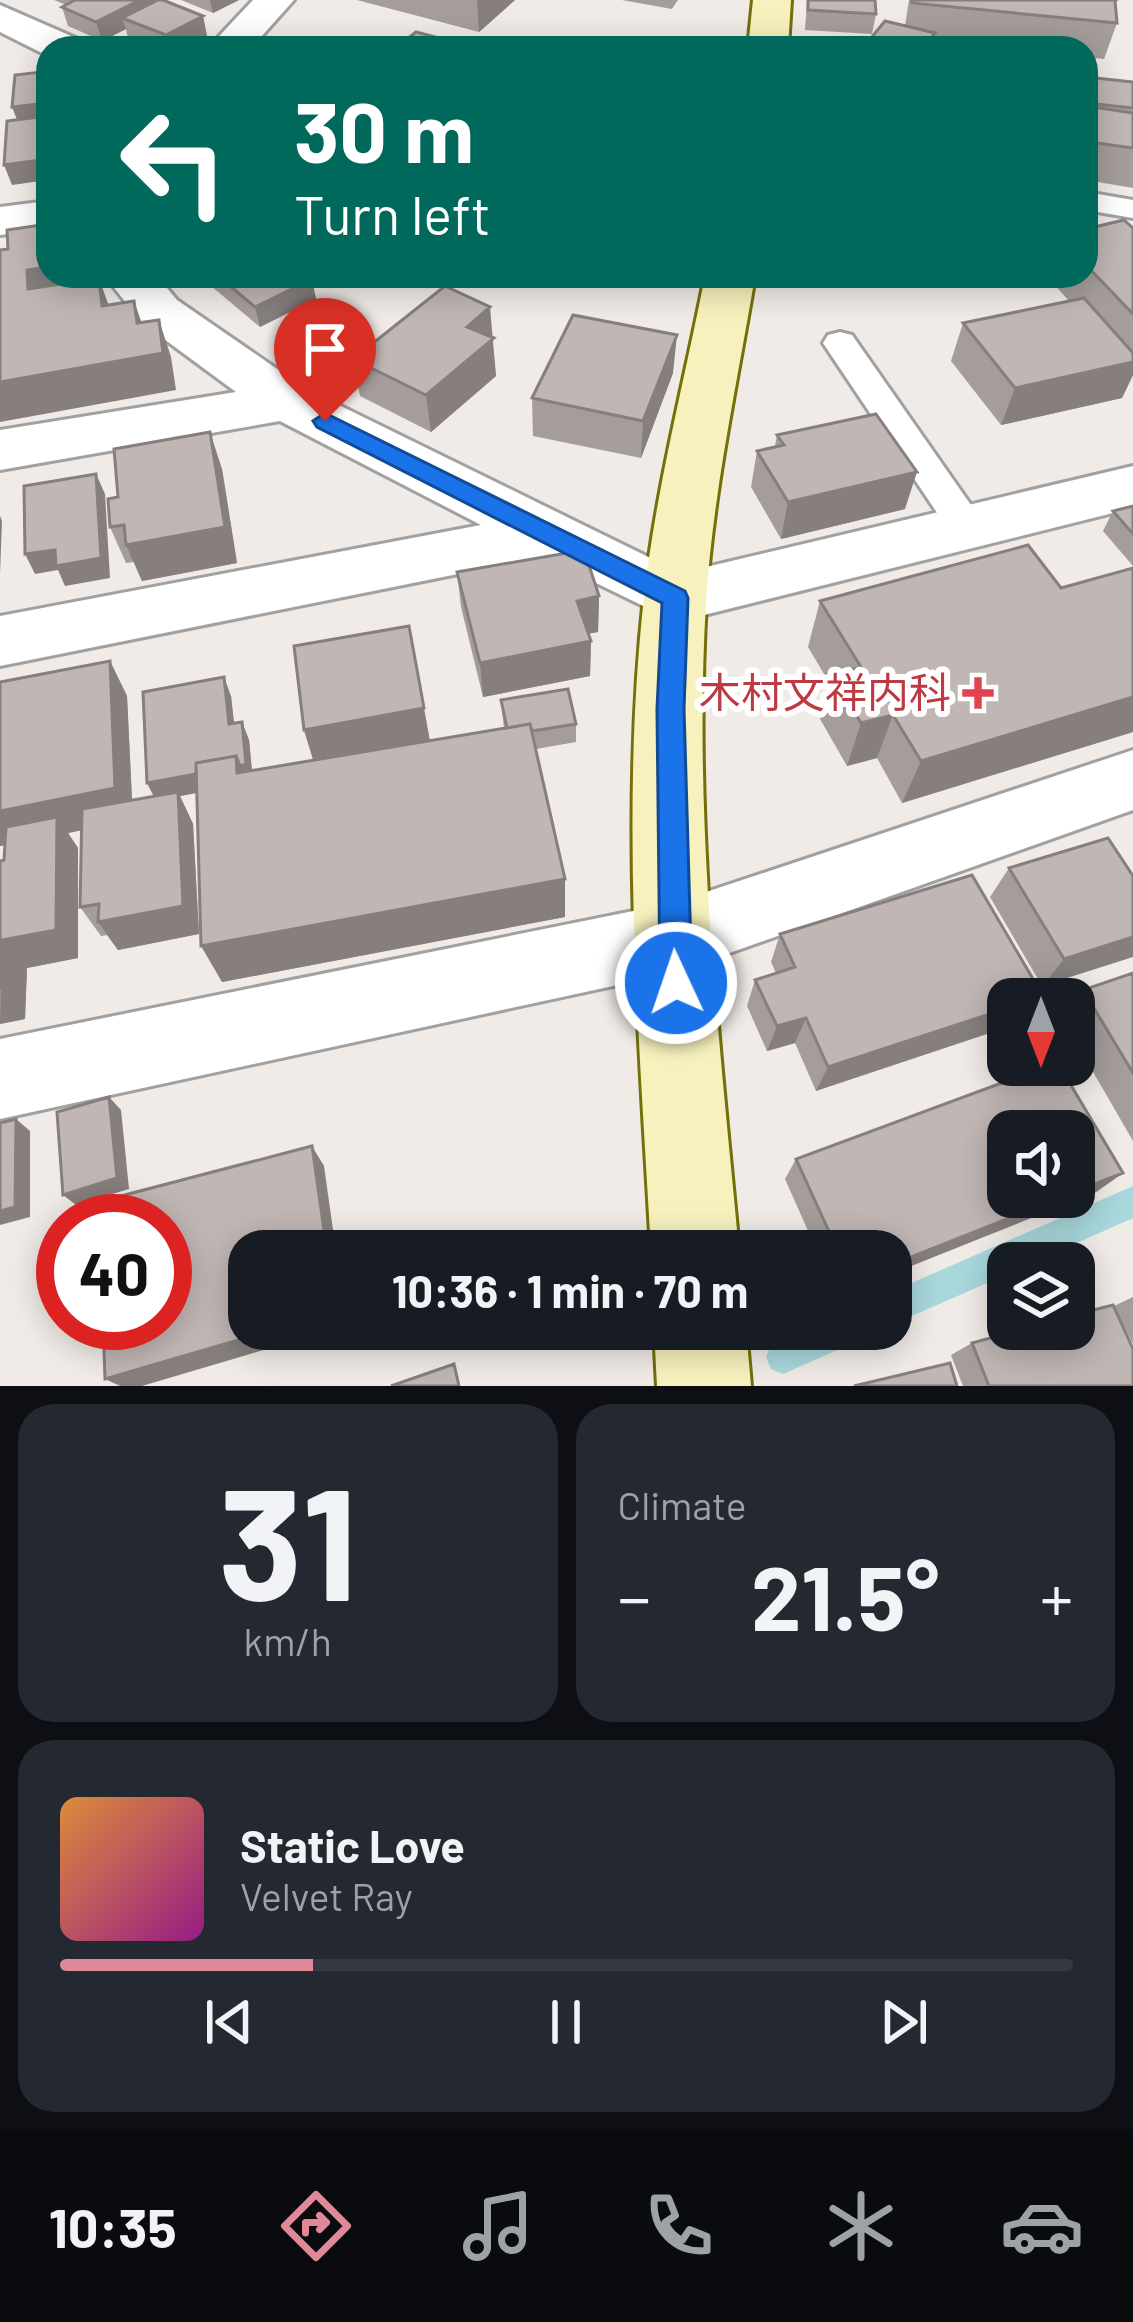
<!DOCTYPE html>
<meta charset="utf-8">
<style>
body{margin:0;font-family:Barlow,"Noto Sans JP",sans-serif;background:#242831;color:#f1f3f6;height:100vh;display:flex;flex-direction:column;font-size:45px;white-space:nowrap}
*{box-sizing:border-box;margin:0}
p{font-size:39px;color:#9ea1a6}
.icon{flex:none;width:66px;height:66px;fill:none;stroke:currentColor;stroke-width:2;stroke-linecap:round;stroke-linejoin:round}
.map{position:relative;height:1386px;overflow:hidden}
.drawer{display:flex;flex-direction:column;gap:18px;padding:18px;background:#0d0f14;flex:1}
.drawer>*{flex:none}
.guide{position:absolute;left:36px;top:36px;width:1062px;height:252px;border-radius:36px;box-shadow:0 6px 30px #0003;background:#00695c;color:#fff;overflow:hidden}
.needle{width:78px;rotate:180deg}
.buttons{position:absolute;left:987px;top:978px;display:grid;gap:24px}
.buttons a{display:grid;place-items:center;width:108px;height:108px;border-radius:24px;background:#171b24;box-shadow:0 6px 30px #0003;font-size:60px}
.speed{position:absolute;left:36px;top:1194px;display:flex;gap:24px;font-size:60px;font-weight:700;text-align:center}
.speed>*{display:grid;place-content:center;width:156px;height:156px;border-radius:50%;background:#171b24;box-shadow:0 6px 30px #0003;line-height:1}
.speed .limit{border:18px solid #d22;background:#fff;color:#111}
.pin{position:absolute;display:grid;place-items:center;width:102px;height:102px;color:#fff;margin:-123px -51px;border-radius:50% 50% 50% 0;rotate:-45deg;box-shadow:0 0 12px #0007}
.pin .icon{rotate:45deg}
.me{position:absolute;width:132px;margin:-66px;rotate:357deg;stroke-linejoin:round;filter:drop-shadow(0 0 9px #0008)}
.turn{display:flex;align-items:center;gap:42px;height:252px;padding:0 60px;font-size:54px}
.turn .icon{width:156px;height:156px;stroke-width:2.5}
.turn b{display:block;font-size:84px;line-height:102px}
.big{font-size:90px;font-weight:700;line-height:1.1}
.drawer .card{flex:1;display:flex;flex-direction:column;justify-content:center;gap:18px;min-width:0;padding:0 42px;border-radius:36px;background:#242831}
.drawer .dial{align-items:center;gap:0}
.dial b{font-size:156px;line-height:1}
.song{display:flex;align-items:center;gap:36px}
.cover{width:144px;height:144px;border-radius:18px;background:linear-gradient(135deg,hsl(30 70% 55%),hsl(310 70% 35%))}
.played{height:12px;border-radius:6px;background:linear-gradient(90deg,#df8998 25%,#363941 25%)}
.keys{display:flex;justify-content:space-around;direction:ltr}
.heat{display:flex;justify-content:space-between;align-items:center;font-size:66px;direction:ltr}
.drawer .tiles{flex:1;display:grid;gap:18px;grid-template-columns:1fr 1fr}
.card:last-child{grid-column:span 2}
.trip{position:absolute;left:228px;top:1230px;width:684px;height:120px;border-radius:36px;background:#171b24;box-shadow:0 6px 30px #0003;font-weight:700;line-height:120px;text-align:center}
.tabs{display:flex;height:192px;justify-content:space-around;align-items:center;background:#090b0e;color:#9ea1a6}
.tabs .icon{width:84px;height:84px}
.tabs .on{color:#df8998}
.tabs b{font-size:54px;color:#f1f3f6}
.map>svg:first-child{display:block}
</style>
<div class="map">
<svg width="1133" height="1386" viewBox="0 0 1133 1386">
<rect width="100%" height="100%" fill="#f0ebe6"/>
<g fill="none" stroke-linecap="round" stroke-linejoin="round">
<path fill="#a8d8dc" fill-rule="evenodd" d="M1133,1186V1218L1032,1263H1008V1274L891,1325V1292Z
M808,1329H863L858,1341L783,1374L771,1369L766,1357L771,1345Z"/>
<defs>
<path id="lane" d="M1086,192L1133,200V218L1086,210Z
M840,332L852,335L980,518L986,528L980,538L967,542L954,538L823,343L828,335Z"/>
<path id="street" d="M253,0H294L251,48H208Z
M0,5L78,39L84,48H48V56L0,32Z
M48,201V229L0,235V207Z
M105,276H157L177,300L306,389L681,573L1133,466V508L676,622L543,557L0,666V616L481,525L280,421L0,470V430L236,392L141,322Z
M1133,750V810L673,973L0,1119V1039L673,903Z"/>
<path id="secondary" d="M753,0H791L788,48H748Z
M705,276H755C737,384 713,492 706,602C693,819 719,1036 739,1251H651C639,1034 620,814 644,597C656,489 684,383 705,276Z
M654,1329H746L751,1386H657Z"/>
</defs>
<use href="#lane" stroke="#a1a1a1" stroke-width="6"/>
<use href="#street" stroke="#a1a1a1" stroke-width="6"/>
<use href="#secondary" stroke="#746f09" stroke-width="6"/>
<use href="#lane" fill="#fff" fill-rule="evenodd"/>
<use href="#street" fill="#fff" fill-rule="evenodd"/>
<use href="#secondary" fill="#f7f1bd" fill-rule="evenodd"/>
</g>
<path fill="#a59d9a" d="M54,0H163L203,16L207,36L184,48H154L128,38L126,29L102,41L68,26L62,7L66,5Z
M181,0H239L213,13Z
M357,0H515L479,32Z
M622,0H678L672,9Z
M807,0H875L876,14L872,34L805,30Z
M909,0H1119L1115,3L1117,23L1104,59L1086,57V48H998L934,41L932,48H865L866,44L905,26Z
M1086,77L1133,82V188L1086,180L1088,124L1086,123Z
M1133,228V375L1122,398L1001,425L951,361L963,323L1069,301L1053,283L1055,276H1086V229Z
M208,276H308L316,299L260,327L211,286Z
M492,338L496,376L431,432L360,396L353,359Z
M673,373L641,458L533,436L532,398Z
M777,435L905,509L781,539L751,487L757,451L775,446Z
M222,469L237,563L142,581L134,562L126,563L110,527Z
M1133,506V566L1103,531L1113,511Z
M1133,568V732L902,803L877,758L847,766L820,719L830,684L808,647L820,601L1061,588Z
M457,572L599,596L598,632L588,633L591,641L590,676L483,697L461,607Z
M110,661L127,696L132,800L154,796L231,696L234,723L242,722L249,740L252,771L314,760L304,730L430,741L504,729L501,700L576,724V742L536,749L565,917L222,982L197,793L180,796L193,824L199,934L118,950L107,935L101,936L80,907L82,830L68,833L78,848V958L27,968L25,1019L0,1024V861L4,860L5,845L0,846V682Z
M1009,868L1133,876L1042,986L990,897Z
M780,934L1043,996L1041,999H1008L816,1091L795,1043L767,1051L747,1006L755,980L776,973L771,962Z
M1133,973V1141L1074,1039V1000L1083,990Z
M796,1159L1123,1173L1096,1192L891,1274V1251H817L785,1179Z
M1133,1297V1344L1115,1309L1133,1386H963L951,1355L972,1343L1114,1306Z"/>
<path fill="#867f7d" d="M140,0H163L122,18L126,29L102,41L96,22Z
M210,0H239L213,13Z
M477,0H515L479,32Z
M203,16L207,36L184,48H170L166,35Z
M48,103V124L20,127L12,107Z
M48,159V180L12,185L4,165Z
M48,267V276H79L81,301L28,289L27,270Z
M99,278L112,315L102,306Z
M312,279L316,299L260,327L255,307Z
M134,301L147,338L159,320L171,357L176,390L0,422V382L137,323Z
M490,307L496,376L431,432L426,395L467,327Z
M677,335L673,373L641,458L643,421Z
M1133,362V375L1122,398L1001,425L1015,388Z
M210,432L222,469L237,563L142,581L126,545Z
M917,472L905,509L781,539L788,502Z
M96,474L105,494L110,578L65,586L58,570L35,574L25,554Z
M0,516L2,521L0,574Z
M599,596L598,632L577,636V601Z
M591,641L590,676L483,697L480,663Z
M110,661L127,696L133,820L68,833L78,848V958L27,968L25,1019L0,1024L2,940L57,835L0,846V811Z
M224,677L231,696L236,742L229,724Z
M1133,697V732L902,803L921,761Z
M424,708L430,741L314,763L304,730Z
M893,715L877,758L847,766L861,723Z
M242,722L249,740L253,782L180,796L193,824L199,934L118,950L98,922L156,801L147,783Z
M565,879V917L222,982L201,946Z
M1133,937V957L1042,986L1064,959Z
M1008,1008V1027L816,1091L828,1067Z
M806,1018L795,1043L767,1051L777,1026Z
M109,1097L121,1110L129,1189L76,1205L63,1195Z
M16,1119L30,1131V1217L0,1225V1211Z
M312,1146L324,1166L336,1251H327Z
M1123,1173L1096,1192L891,1274V1265L1062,1197H1074V1192Z
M276,1329H334L142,1386H120L105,1379Z"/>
<path fill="#c0b6b3" stroke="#867f7d" stroke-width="3" d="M75,0H140L96,22L62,7Z
M158,0H163L203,16L166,35L122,18Z
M808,0H875L876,14L808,10Z
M912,0H1115L1117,23L912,3Z
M885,21L935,33L924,48L896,45L895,48H882L866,44Z
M416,32L477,48H396Z
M1072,42L1075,48H1040L1038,43Z
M896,45L927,48H895Z
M48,64V103L12,107L15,75L42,72L43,65Z
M1086,77L1133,82V108L1086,103Z
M1093,107L1133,113V148L1089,142Z
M48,116V159L4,165L7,121Z
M1124,220L1133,228V314L1086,265V229Z
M48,224V267L27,270L28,289L99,278L102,306L134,301L137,323L159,320L163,353L0,382V250L8,249L7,230Z
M218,276H308L312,279L255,307Z
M445,286L490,307L467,327L494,338L426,395L353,359Z
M1084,298L1133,353V362L1015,388L963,323Z
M573,315L677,335L643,421L532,398Z
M876,414L917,472L788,502L757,451L784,445L777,435Z
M210,432L225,527L126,545L124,525L110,527L108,499L118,497L114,449Z
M96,474L101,558L56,566L55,550L25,554L24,486Z
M1133,506V534L1113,511Z
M1028,545L1061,588L1133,568V697L921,761L893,715L861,723L833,675L861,667L820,601Z
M584,550L599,596L577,601L591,641L480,663L457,572Z
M409,626L424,708L304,730L294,646Z
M110,661L115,788L0,811V682Z
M224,677L229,724L242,722L246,764L240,766L236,756L196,763V774L147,783L143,692Z
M568,689L576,724L532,731L530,724L507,728L501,700Z
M530,724L565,879L201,946L196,763L236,756L237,773Z
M178,792L183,906L98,922L99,904L80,907L82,809Z
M57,817L56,930L2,940L0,990V861L4,860L6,827Z
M1108,838L1133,876V937L1064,959L1009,868Z
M972,875L1043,996L1035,999H1008V1008L828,1067L806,1018L777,1026L755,980L795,967L780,934Z
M1133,973V1073L1083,990Z
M1050,1065H1059L1123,1173L1074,1192V1131H1008V1197H1062L891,1265V1251H838L796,1159Z
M109,1097L117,1178L63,1195L57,1112Z
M16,1119L15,1207L0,1211V1123Z
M312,1146L327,1251H249V1329H276L105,1379L103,1323H165V1221H99L98,1202Z
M1113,1305L1133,1349V1386H989L972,1343L1023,1329H1074V1315Z
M950,1363L957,1386H854Z
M454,1364L459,1386H391Z"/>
<path fill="#1a73e8" stroke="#114b97" stroke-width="3" d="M325,413L685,591L688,598L684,709L692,983L687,994L676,998L665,994L660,983L657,709L662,603L317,427L313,421Z"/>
<path fill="#e0444e" stroke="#fff" stroke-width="4.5" d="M972 675h12v12h12v12h-12v12h-12v-12h-12v-12h12z"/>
<g text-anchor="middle" stroke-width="12" stroke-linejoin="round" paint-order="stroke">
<g font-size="42" fill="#be3a42" stroke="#fff" text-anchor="end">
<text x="951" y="708">木村文祥内科</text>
</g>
</g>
</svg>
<div class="buttons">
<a><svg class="needle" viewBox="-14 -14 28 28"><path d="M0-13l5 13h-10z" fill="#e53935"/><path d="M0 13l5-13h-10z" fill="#9ea1a6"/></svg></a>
<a><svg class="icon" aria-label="sound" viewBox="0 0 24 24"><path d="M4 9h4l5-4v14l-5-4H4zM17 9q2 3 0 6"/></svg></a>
<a><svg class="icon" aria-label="layers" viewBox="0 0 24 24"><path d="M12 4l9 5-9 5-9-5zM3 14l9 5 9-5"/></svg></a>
</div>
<div class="speed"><div class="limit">40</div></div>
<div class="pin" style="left:325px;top:421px;background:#d93025"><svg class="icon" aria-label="arrive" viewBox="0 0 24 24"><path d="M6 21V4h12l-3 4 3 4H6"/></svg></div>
<svg class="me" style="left:676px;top:983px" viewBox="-20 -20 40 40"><circle r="17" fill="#1a73e8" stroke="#fff" stroke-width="3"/><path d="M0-11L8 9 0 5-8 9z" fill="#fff"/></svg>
<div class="trip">10:36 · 1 min · 70 m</div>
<div class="guide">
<div class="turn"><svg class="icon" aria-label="left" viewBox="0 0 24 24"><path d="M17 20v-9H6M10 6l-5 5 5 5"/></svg><div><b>30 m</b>Turn left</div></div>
</div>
</div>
<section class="drawer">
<div class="tiles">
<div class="card dial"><b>31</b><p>km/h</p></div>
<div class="card"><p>Climate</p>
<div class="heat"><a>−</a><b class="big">21.5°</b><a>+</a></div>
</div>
<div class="card">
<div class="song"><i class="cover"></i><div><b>Static Love</b><p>Velvet Ray</p></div></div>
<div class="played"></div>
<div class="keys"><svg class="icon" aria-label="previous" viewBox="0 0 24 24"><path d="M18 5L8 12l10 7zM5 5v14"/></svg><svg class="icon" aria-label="pause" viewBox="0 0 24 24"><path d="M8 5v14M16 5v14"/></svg><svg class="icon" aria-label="next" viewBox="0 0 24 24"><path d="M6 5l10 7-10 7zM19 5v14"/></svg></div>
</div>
</div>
</section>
<nav class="tabs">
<b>10:35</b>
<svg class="icon on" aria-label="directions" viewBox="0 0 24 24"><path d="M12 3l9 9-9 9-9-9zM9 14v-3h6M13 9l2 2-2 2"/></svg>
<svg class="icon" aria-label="music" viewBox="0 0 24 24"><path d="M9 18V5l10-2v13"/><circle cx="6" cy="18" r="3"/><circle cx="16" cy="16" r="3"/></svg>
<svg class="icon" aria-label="phone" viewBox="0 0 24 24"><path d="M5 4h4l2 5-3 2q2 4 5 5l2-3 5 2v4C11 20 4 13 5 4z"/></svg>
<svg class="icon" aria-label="climate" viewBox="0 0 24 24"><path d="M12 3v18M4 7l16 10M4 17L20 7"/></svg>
<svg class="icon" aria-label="car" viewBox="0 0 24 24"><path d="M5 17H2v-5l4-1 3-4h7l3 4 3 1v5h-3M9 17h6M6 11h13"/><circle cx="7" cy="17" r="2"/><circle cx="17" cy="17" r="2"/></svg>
</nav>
